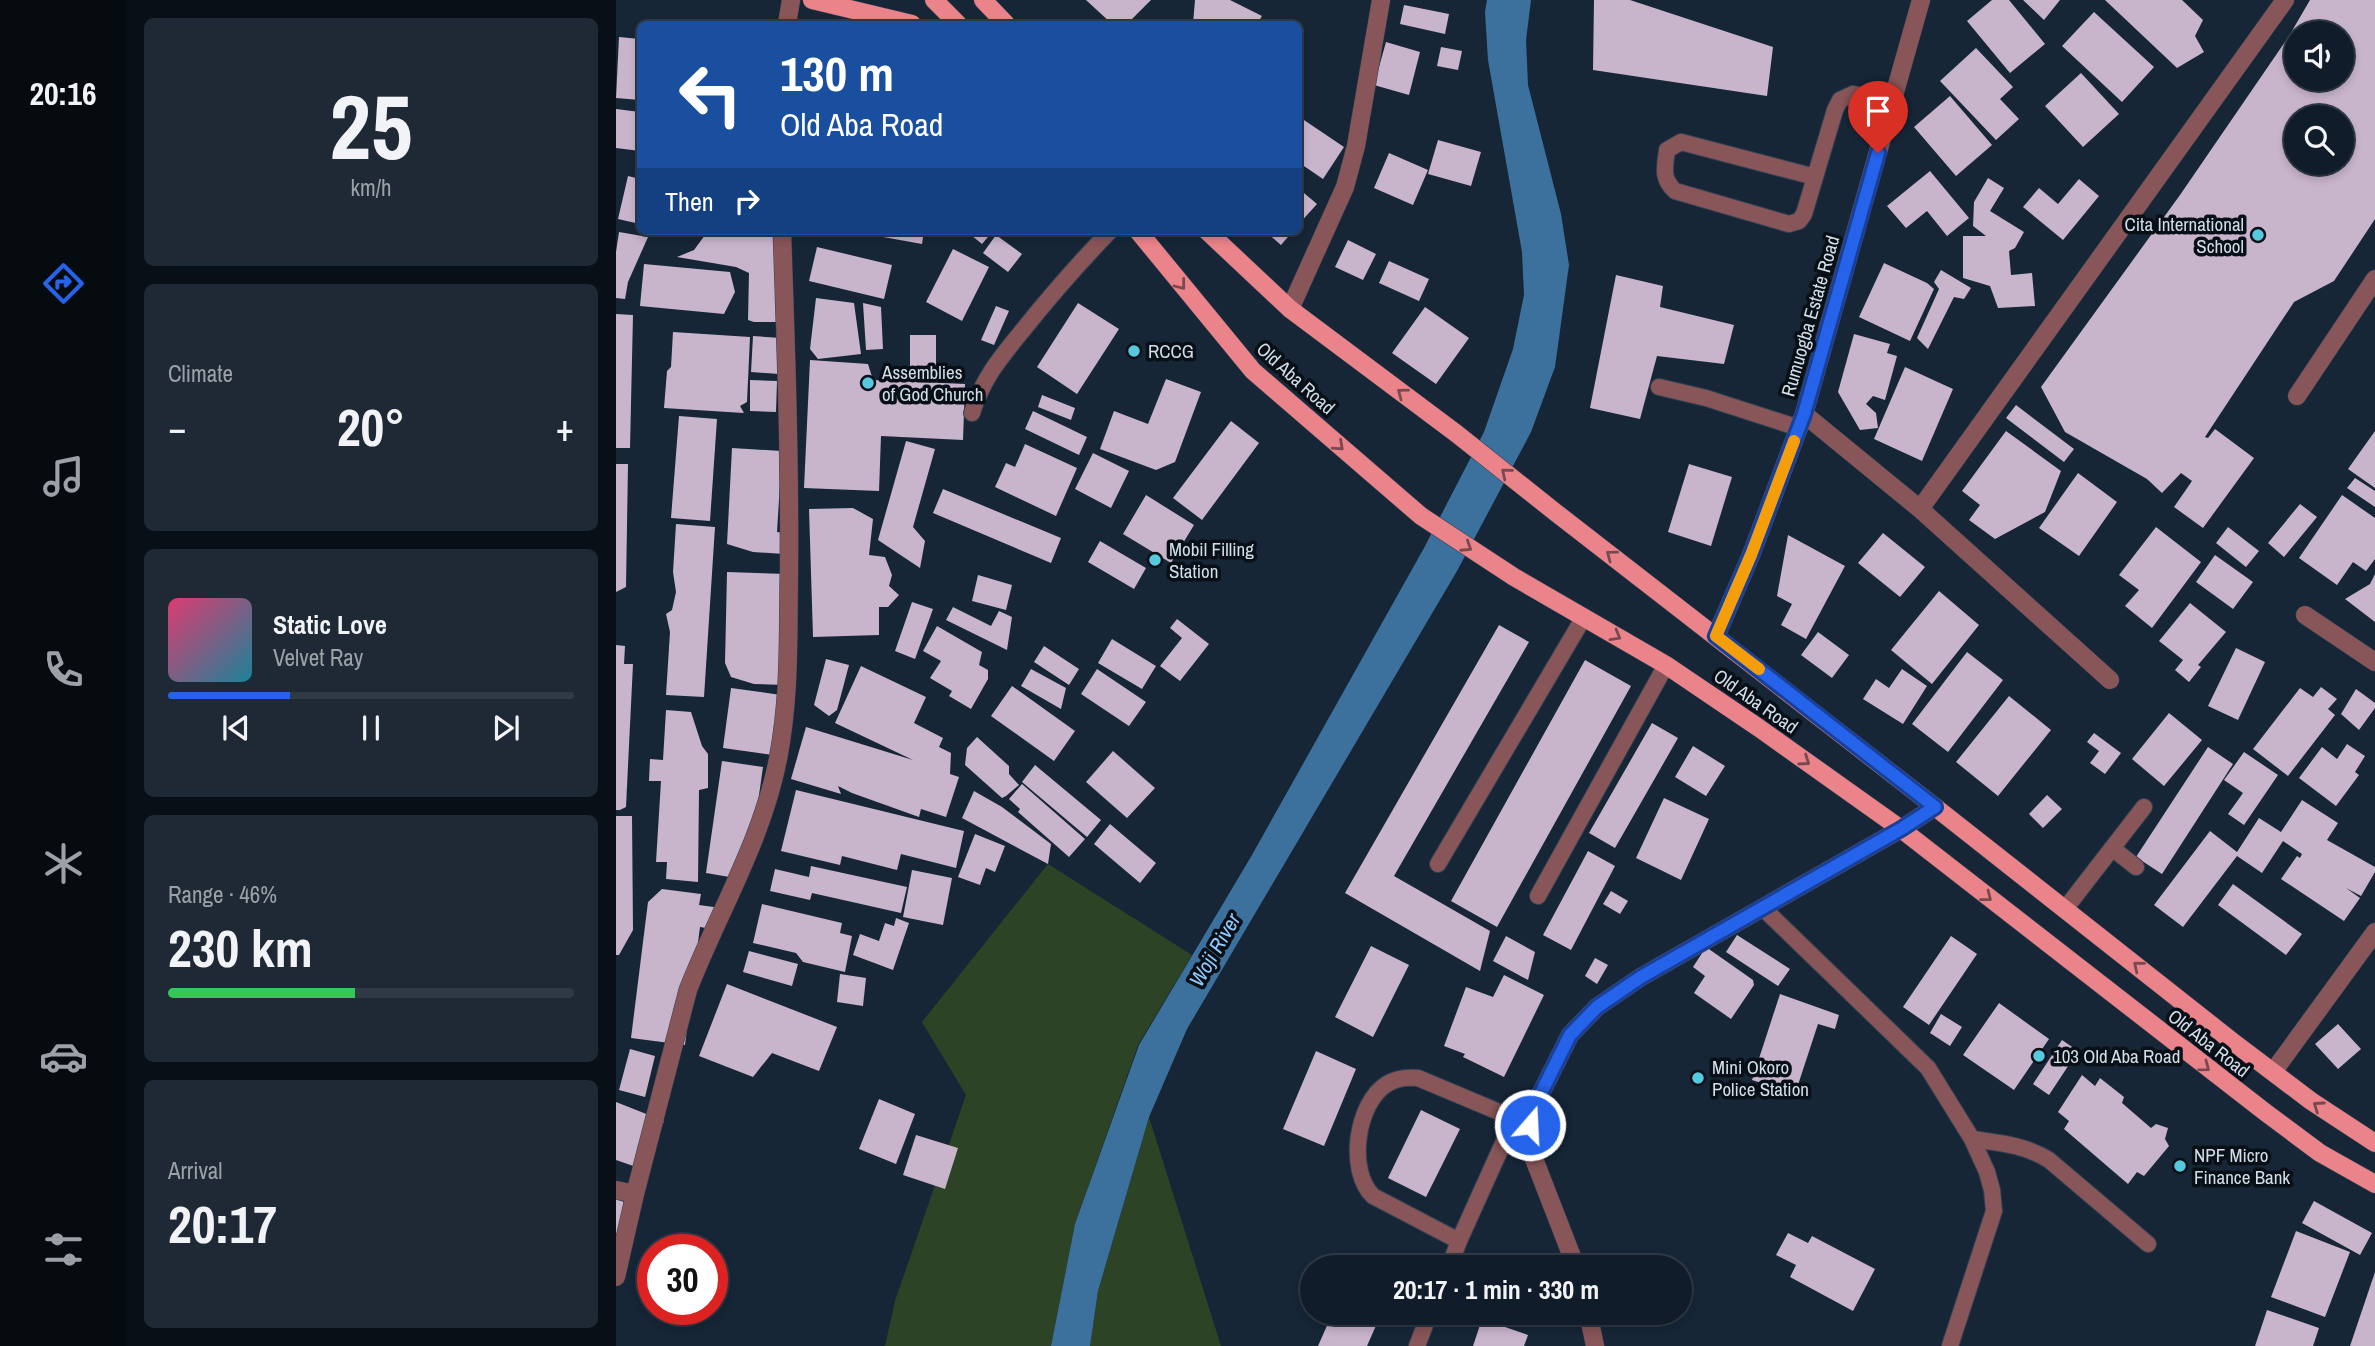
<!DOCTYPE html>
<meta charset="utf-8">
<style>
body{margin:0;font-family:"Archivo Narrow",sans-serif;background:#1e2935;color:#f1f3f6;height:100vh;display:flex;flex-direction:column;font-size:26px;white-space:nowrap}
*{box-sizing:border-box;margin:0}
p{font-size:23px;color:#9ca1a8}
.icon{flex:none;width:38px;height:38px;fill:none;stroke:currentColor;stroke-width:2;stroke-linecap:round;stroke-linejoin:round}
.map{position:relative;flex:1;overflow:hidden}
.sheet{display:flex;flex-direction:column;gap:18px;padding:18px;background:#090f17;width:490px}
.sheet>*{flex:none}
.hud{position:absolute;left:21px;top:21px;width:665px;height:214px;border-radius:10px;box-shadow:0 4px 10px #0003,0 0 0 2px #303a46;background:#1a4fa0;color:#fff;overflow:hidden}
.buttons{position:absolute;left:1668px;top:21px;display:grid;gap:14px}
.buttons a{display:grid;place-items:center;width:70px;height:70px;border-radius:50%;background:#101c29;box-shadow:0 4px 10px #0003,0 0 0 2px #303a46;font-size:35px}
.speed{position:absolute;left:21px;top:1234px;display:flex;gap:14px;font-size:35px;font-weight:700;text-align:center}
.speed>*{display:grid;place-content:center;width:91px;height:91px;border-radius:50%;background:#101c29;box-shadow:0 4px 10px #0003,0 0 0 2px #303a46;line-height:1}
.speed .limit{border:10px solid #d22;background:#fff;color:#111}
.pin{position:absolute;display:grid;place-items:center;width:60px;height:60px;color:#fff;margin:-72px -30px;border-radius:50% 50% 50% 0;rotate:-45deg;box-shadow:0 0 7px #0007}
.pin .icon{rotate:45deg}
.me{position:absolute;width:77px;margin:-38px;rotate:19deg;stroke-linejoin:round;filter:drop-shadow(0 0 5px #0008)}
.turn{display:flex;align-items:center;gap:24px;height:147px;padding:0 28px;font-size:32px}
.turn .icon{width:91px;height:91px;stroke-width:2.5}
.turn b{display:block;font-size:49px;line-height:60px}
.then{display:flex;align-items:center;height:66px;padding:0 28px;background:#0003;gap:14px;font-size:26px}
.big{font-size:52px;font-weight:700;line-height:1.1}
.sheet .tile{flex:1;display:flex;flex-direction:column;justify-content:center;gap:10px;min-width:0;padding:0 24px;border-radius:10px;background:#1e2935}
.sheet .dial{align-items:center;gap:0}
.dial b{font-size:91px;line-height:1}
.song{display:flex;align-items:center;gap:21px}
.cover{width:84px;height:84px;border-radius:10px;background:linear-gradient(135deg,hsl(340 70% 55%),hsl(190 70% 35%))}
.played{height:7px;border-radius:4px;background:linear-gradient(90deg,#2563eb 30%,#303a46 30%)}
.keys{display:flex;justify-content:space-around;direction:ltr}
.heat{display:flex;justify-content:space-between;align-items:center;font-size:38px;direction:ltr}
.charge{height:10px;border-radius:5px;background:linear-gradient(90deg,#34c759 46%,#303a46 0)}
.trip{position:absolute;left:684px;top:1255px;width:392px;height:70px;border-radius:35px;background:#101c29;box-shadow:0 4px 10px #0003,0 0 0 2px #303a46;font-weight:700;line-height:70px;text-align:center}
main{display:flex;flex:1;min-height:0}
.dock{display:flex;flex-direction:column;width:126px;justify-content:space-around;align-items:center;background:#060b10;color:#9ca1a8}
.dock .icon{width:49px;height:49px}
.dock .active{color:#2563eb}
.dock b{font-size:32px;color:#f1f3f6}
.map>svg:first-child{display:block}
</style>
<main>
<nav class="dock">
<b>20:16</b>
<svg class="icon active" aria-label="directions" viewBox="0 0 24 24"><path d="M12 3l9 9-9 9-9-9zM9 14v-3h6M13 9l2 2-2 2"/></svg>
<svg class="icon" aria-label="music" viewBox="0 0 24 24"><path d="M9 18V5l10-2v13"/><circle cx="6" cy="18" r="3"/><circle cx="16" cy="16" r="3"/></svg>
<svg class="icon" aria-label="phone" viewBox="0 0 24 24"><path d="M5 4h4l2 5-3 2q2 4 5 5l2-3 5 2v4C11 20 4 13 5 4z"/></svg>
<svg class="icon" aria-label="climate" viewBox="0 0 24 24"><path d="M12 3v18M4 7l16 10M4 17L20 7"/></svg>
<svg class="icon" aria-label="car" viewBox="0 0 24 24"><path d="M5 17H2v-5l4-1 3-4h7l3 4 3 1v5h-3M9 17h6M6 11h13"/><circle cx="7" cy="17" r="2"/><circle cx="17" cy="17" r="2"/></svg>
<svg class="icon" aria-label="filters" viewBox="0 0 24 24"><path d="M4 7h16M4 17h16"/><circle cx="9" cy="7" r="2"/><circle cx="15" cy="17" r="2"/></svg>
</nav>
<section class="sheet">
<div class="tile dial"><b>25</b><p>km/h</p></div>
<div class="tile"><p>Climate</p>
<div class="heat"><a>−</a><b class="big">20°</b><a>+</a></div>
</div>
<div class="tile">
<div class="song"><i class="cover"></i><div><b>Static Love</b><p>Velvet Ray</p></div></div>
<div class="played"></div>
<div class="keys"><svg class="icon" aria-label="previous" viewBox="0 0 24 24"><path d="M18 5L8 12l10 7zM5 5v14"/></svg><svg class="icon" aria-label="pause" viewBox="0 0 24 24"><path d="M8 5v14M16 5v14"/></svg><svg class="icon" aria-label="next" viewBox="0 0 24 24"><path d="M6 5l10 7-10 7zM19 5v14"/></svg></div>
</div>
<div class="tile"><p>Range · 46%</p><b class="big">230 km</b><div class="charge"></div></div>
<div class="tile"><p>Arrival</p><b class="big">20:17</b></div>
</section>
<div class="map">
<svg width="1759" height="1346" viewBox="0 0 1759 1346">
<rect width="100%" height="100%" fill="#162637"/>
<path fill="#2c4425" d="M432,864L576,955L522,1045L459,1224L435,1346H269L279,1301L350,1095L306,1022Z
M533,1117L605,1346H474L482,1291Z"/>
<path fill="#3c719d" d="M871,0H915L910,40L912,85L945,214L953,265L939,367L915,432L841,571L571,1029L533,1117L482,1291L474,1346H435L459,1224L523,1045L636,855L808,548L868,432L897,349L908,295L906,252L872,60L869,12Z"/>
<path fill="#c8b4cb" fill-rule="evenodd" d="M470,0H535L511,24H496Z
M579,0H614L646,16L641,24H577Z
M978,0H1014L1157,47L1151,96L977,70Z
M1376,0H1393L1429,44L1394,73L1351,21Z
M1407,0H1444L1428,20Z
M1489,0H1566L1587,20L1579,36L1588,52L1561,68Z
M1694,0H1759V219L1718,281L1678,302L1589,437L1592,438L1599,429L1638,458L1587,528L1558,507L1576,481L1565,473L1546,493L1531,479L1449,432L1425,387L1564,195L1673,36ZM1680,33H1726V79H1680ZM1680,117H1726V163H1680Z
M788,5L833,14L829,34L784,24Z
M1478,12L1538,67L1506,102L1446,46Z
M3,37L24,39V100L0,98Z
M770,42L804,52L793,95L758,85Z
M825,47L846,51L842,70L821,66Z
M1360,48L1397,87L1384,99L1403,119L1380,140L1324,81Z
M1465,73L1503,114L1467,147L1429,106Z
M1334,96L1376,145L1340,176L1298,127Z
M0,109L24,112V151L0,148Z
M682,116L728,147L707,179L682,162Z
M822,140L865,152L855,186L812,174Z
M773,153L812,170L797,205L758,188Z
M1314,171L1353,218L1331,236L1311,211L1290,228L1271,206Z
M12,176L24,179V224L2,219Z
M1372,178L1388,188L1374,211L1408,232L1399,248L1393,251L1395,275L1416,273L1419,306L1382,308L1374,286L1347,278V236H1370L1357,226L1358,202Z
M1463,179L1483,196L1447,240L1407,207L1423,188L1442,204Z
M682,188L701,204L682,225Z
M92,231H162L165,322H138L132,320L133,273L120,267L61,257L78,250Z
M234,231H308L306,244Z
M350,231H377L366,244Z
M649,231H677L665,245Z
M3,232L32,237L12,282L9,299L0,298V252Z
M380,235L406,254L392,272L367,253Z
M732,240L760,254L747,280L719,267Z
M201,247L276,265L268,299L193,281Z
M337,249L373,267L346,321L310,302Z
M773,261L813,279L803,301L763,283Z
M1268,263L1311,283L1318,289L1294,341L1243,317Z
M28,264L114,272L119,292L108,314L24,306Z
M1325,270L1355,288L1348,299L1338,297L1312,349L1301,338L1323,289L1318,282Z
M1000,275L1047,286L1044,307L1118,325L1108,364L1041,356L1024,419L974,408Z
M200,298L238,303L245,354L202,359L194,349Z
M247,303L265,307L267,349L250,350Z
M462,303L503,329L461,394L421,367Z
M380,306L393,311L378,345L365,340Z
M809,307L853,338L820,384L776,353Z
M0,314L17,315L14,448H0Z
M57,332L134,337L131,402L124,406L128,413L48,408L51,371L55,367Z
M1238,334L1274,344L1271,353L1281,356L1269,400L1257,396L1250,404L1260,413L1262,428L1244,430L1222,392Z
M294,335H320V373H294Z
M137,336L165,338L163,374L135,372Z
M194,360L252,364L257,380L349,384L347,440L265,436L263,491L188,488Z
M1289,367L1337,389L1306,461L1258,439Z
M550,379L585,392L559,462L540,470L484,449L498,411L532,424Z
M134,380L161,381L160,412L134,411Z
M426,395L459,408L455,420L422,407Z
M1400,405L1458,449L1448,462L1390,418Z
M417,411L471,437L463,455L409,429Z
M63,416L101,419L94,521L55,518Z
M615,421L643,443L586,520L557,498Z
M1390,431L1445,471L1429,512L1379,539L1353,520L1364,505L1346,491Z
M1759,431V488L1732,469Z
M290,441L319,449L297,527L309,541L304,568L262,540Z
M409,444L461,468L440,516L379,487L390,463L399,467Z
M116,448L166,451L161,532L169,533L168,554L137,552L111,544Z
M477,453L513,471L495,508L459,489Z
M0,464H12L10,587L0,592Z
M1073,464L1116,477L1095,546L1052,532Z
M1462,473L1501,502L1463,556L1423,528Z
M1739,478L1759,491V507L1731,488Z
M327,489L445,538L435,563L317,513Z
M530,495L578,525L555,563L507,534Z
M1726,495L1759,518V559L1750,571L1737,562L1721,585L1683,558Z
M1684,504L1701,517L1668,557L1652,543Z
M237,508L257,519L253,555L269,557L276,575L273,586L283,595L272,607H263V635L197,637L193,509Z
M60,524L99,527L88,697L50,695L54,632L50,614L56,610L60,592L57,572Z
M1540,527L1585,562L1536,628L1509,606L1523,590L1503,575Z
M1612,527L1643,551L1630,567L1600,543Z
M1267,533L1309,567L1284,597L1242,563Z
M1172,535L1229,566L1190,639L1165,625L1176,604L1161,596Z
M484,541L530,568L518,589L472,562Z
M1599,555L1637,582L1617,609L1580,582Z
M111,572L171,574L169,685L138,684L115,677L109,663Z
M1759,574V622L1729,599L1754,584Z
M362,575L396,585L390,610L356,601Z
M1323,591L1363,625L1316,684L1275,650Z
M296,602L317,609L299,659L279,651Z
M1574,603L1610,632L1582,665L1585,667L1573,682L1559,670L1567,660L1543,641Z
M337,607L375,626L383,611L396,617L391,650L330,620Z
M561,619L593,644L564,681L544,666L566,638L554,628Z
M883,625L913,642L778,876L874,931L864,971L729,893Z
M321,626L366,652L363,665L372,670V679L355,709L333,696L336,691L314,678L325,661L307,651Z
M1202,632L1233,655L1216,678L1185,655Z
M496,639L540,666L526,689L482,663Z
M0,645L9,646L8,664H17L10,807L4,810H0Z
M428,646L463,669L453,685L418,662Z
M1620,648L1649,662L1622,720L1592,706Z
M1351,652L1387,680L1332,752L1296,724Z
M210,659L233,665L221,710L213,716L198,705Z
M969,660L1015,686L881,927L835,901Z
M245,666L310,697L298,723L327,738L323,747L335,753L334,774L343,777L330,817L305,809L303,817L236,793L222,786L225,794L175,779L190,727L297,760L219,723Z
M415,669L450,688L445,709L405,686Z
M481,669L530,702L513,726L465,694Z
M1286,669L1311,686L1287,724L1247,699L1260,679L1273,688Z
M396,686L459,731L438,761L375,716Z
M1705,687L1721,699L1712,709L1719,715L1672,776L1637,749L1684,688L1697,697Z
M115,688L165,695L157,755L107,748Z
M1740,689L1759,703V708L1743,730L1725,714Z
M1393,696L1435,730L1382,796L1340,762Z
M50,710L75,712L86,746L92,754V788L83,790L82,882L50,879L51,862H40L45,781H33L34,759L47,760Z
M1553,713L1586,740L1548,786L1516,759Z
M1036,723L1062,738L999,848L973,833Z
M1478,733L1505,753L1489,774L1474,763L1483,751L1471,742Z
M361,737L393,766V774L403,785L390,796L386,798L349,765L351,748Z
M1731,744L1749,756L1739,772L1743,775L1720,806L1683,778L1706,747L1721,759Z
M1077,746L1109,766L1090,796L1059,777Z
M1592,747L1617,764L1546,874L1520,857Z
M497,751L539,788L511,818L470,782Z
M1628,752L1662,775L1628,825L1612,814L1627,793L1608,780Z
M106,761L147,767L131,880L90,873Z
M419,765L485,820L471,837L406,782Z
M406,784L469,839L453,857L402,812L404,809L393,799Z
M180,790L348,831L340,868L285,854L281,870L226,856L224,865L165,851Z
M358,791L386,807L435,844L432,864L346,818Z
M1431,795L1446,809L1427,828L1413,814Z
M1048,798L1093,819L1065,880L1020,858Z
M1686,800L1722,823L1711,840L1759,867V872L1745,896L1730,888L1744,898L1728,921L1665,879L1681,856L1684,858L1686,854L1667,841L1646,873L1621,856L1567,927L1538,905L1594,831L1621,852L1643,818L1665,832Z
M0,816H16L17,930L3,955H0Z
M494,824L540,863L524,883L478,844Z
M359,834L389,846L379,872L370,868L364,885L342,877Z
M972,851L999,866L955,950L927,935Z
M195,866L291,887L285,913L196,893L194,900L154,891L159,869L193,877Z
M296,870L336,878L327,925L287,917Z
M1617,884L1686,934L1670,955L1602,905Z
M46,889L85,894L83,905L105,908L102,930L84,927L69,1045L15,1038L32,902Z
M995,891L1012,901L1004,914L987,904Z
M146,904L226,923L224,933L236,936L229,972L187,962L180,953L137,943Z
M280,918L293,923L277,970L237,955L244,934L263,941L269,923L278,926Z
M1121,935L1174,969L1162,986L1110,952Z
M890,936L919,952L912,980L877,961Z
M1335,936L1361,954L1313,1025L1287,1007Z
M755,946L793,965L757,1037L719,1017Z
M1090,947L1137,980L1138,985L1115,1019L1078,993L1089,976L1077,967Z
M133,951L182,964L176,986L127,972Z
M979,958L992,965L981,984L969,976Z
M224,974L250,978L247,1006L221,1002Z
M888,975L928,995L888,1077L847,1057L849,1054L828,1046L850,987L877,997Z
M111,984L221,1027L203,1071L156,1053L137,1077L83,1056Z
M1164,994L1223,1015L1219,1029L1202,1024L1179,1094L1136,1080Z
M1383,1003L1433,1039L1398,1090L1347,1055Z
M1325,1014L1346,1027L1334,1046L1314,1033Z
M1722,1024L1745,1049L1722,1069L1699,1044Z
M1446,1040L1462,1051L1433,1095L1417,1084Z
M14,1049L39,1056L29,1097L3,1090Z
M700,1051L740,1069L708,1146L667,1129Z
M1466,1075L1479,1086L1484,1078L1508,1097L1506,1103L1535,1128L1540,1124L1552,1128L1549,1139L1553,1146L1528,1176L1521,1172L1512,1184L1448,1129L1453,1121L1442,1112Z
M263,1099L299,1114L280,1164L243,1149Z
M0,1102L48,1121L29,1170L0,1160Z
M805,1110L844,1129L810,1197L772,1178Z
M300,1135L342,1148L329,1189L287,1175Z
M0,1199L21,1207L0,1275Z
M1698,1201L1756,1233L1744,1255L1686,1223Z
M1680,1231L1734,1252L1709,1317L1655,1297Z
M1172,1233L1192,1243L1196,1236L1259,1269L1237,1311L1174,1277L1180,1265L1160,1255Z
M742,1257L764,1267H738Z
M1759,1272V1346H1734Z
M1651,1310L1703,1328L1697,1346H1639Z
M717,1312H766L751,1346H702Z
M866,1319L912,1335L908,1346H857Z"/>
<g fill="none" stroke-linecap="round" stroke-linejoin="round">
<defs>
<path id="service" d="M1199,177L1065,142L1051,150C1049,167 1045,178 1059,191L1173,224L1183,221L1188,214L1219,110L1224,100L1237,94L1277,101
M1043,387L1090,398L1183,428
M356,413C366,379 385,357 407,330C435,295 463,263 494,231
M1496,848L1520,867
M822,864L968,617
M922,896L1050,665
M1147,908L1312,1068L1356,1139L1371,1172L1376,1190L1378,1211L1334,1346
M1449,909L1528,807
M1356,1139C1384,1143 1409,1145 1433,1160L1532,1244
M843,1241L898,1119
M833,1267L843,1241L757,1196C731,1171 740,1103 771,1084C780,1078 791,1077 802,1078L914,1125
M801,1346L814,1312"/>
<path id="minor" d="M171,24L175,0
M674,309L729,187L740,146L765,0
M1681,396L1759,279
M1188,414L1304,509L1494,680
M1304,509L1669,0
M1689,615L1759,662
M1100,636L1135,555L1188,414L1305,0
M1657,1072L1759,932
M0,1190L19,1194
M960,1267L913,1146L914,1125L917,1109L954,1035L981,1007L1025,977L1285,829L1319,807
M0,1277L19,1194L72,990C102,913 146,841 162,759C174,698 172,637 173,575C174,460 170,346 166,231
M972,1312L979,1346"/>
<path id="primary" d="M196,0L296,24
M318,0L342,24
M367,0L390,24
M522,231L637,371L805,516L898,577L1050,665L1143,728L1285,829L1649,1112L1704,1153L1759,1184
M591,231L674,309L841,434L939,512L1319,807L1617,1042L1695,1101L1759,1143"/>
</defs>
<use href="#service" stroke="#344353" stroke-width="18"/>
<use href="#minor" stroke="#344353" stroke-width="19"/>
<use href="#primary" stroke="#344353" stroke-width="19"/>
<use href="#service" stroke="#885558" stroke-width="16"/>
<use href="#minor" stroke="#885558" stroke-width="18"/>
<use href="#primary" stroke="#eb838a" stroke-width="18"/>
</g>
<defs><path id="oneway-chevron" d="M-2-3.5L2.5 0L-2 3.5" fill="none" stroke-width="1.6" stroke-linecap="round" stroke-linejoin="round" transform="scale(1.75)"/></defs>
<g stroke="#7a4950">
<use href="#oneway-chevron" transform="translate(565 285) rotate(52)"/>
<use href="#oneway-chevron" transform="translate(786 393) rotate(-143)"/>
<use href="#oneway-chevron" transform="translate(723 446) rotate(42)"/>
<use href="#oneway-chevron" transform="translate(890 473) rotate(-141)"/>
<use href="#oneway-chevron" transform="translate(851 547) rotate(33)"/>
<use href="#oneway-chevron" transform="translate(995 555) rotate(-143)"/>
<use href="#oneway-chevron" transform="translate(1000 636) rotate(30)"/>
<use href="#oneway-chevron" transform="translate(1189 761) rotate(35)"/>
<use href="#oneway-chevron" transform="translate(1371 897) rotate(38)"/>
<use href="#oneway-chevron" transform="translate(1522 966) rotate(-141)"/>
<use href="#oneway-chevron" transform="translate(1589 1067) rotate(37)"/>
<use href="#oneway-chevron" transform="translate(1702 1106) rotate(-145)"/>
</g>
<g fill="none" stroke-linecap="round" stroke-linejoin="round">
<defs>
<path id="route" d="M914,1125L917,1109L954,1035L981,1007L1025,977L1285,829L1319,807L1100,636L1135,555L1188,414L1262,153"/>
</defs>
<use href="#route" stroke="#184099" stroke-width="18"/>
<use href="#route" stroke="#2563eb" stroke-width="12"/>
<path stroke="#f59e0b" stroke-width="12" d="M1143,669L1100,636L1135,555L1178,441"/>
</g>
<g fill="#55cade" stroke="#080f16" stroke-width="2.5">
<circle cx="1642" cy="235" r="7"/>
<circle cx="518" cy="351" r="7"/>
<circle cx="252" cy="383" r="7"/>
<circle cx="539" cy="560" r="7"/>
<circle cx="1423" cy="1056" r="7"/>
<circle cx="1082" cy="1078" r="7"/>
<circle cx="1564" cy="1166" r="7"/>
</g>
<g text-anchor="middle" stroke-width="7" stroke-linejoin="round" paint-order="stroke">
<g font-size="19" fill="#d3dee9" stroke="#080f16" text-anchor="start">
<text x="1628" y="231" text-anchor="end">Cita International<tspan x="1628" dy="22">School</tspan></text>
<text x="532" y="358">RCCG</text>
<text x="266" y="379">Assemblies<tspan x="266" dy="22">of God Church</tspan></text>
<text x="553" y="556">Mobil Filling<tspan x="553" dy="22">Station</tspan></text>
<text x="1437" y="1063">103 Old Aba Road</text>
<text x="1096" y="1074">Mini Okoro<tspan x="1096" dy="22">Police Station</tspan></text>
<text x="1578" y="1162">NPF Micro<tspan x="1578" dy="22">Finance Bank</tspan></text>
</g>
<g font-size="19" fill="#d3dee9" stroke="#080f16">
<text transform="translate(1194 316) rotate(-74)" y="7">Rumuogba Estate Road</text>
<text transform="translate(680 378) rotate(42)" y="7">Old Aba Road</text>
<text transform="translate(1140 701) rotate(35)" y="7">Old Aba Road</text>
<text transform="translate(1593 1043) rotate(38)" y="7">Old Aba Road</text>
</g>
<g font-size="21" font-style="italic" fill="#8fcaff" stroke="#080f16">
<text transform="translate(599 950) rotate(-60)" y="7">Woji River</text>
</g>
</g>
</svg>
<div class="buttons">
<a><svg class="icon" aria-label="sound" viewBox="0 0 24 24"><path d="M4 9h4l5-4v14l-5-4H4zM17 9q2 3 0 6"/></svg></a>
<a><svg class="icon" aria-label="search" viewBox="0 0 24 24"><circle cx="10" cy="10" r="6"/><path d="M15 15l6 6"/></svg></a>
</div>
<div class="speed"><div class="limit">30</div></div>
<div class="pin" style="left:1262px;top:153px;background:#d93025"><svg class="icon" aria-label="arrive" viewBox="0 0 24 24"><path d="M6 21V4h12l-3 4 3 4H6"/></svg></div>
<svg class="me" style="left:914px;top:1125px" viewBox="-20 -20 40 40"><circle r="17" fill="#2563eb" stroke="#fff" stroke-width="3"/><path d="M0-11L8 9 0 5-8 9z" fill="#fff"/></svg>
<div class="trip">20:17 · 1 min · 330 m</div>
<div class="hud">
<div class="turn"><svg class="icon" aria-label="left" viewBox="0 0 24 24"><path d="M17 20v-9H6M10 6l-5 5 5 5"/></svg><div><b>130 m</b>Old Aba Road</div></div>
<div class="then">Then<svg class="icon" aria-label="right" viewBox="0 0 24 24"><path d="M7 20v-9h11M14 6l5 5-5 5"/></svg></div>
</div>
</div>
</main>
